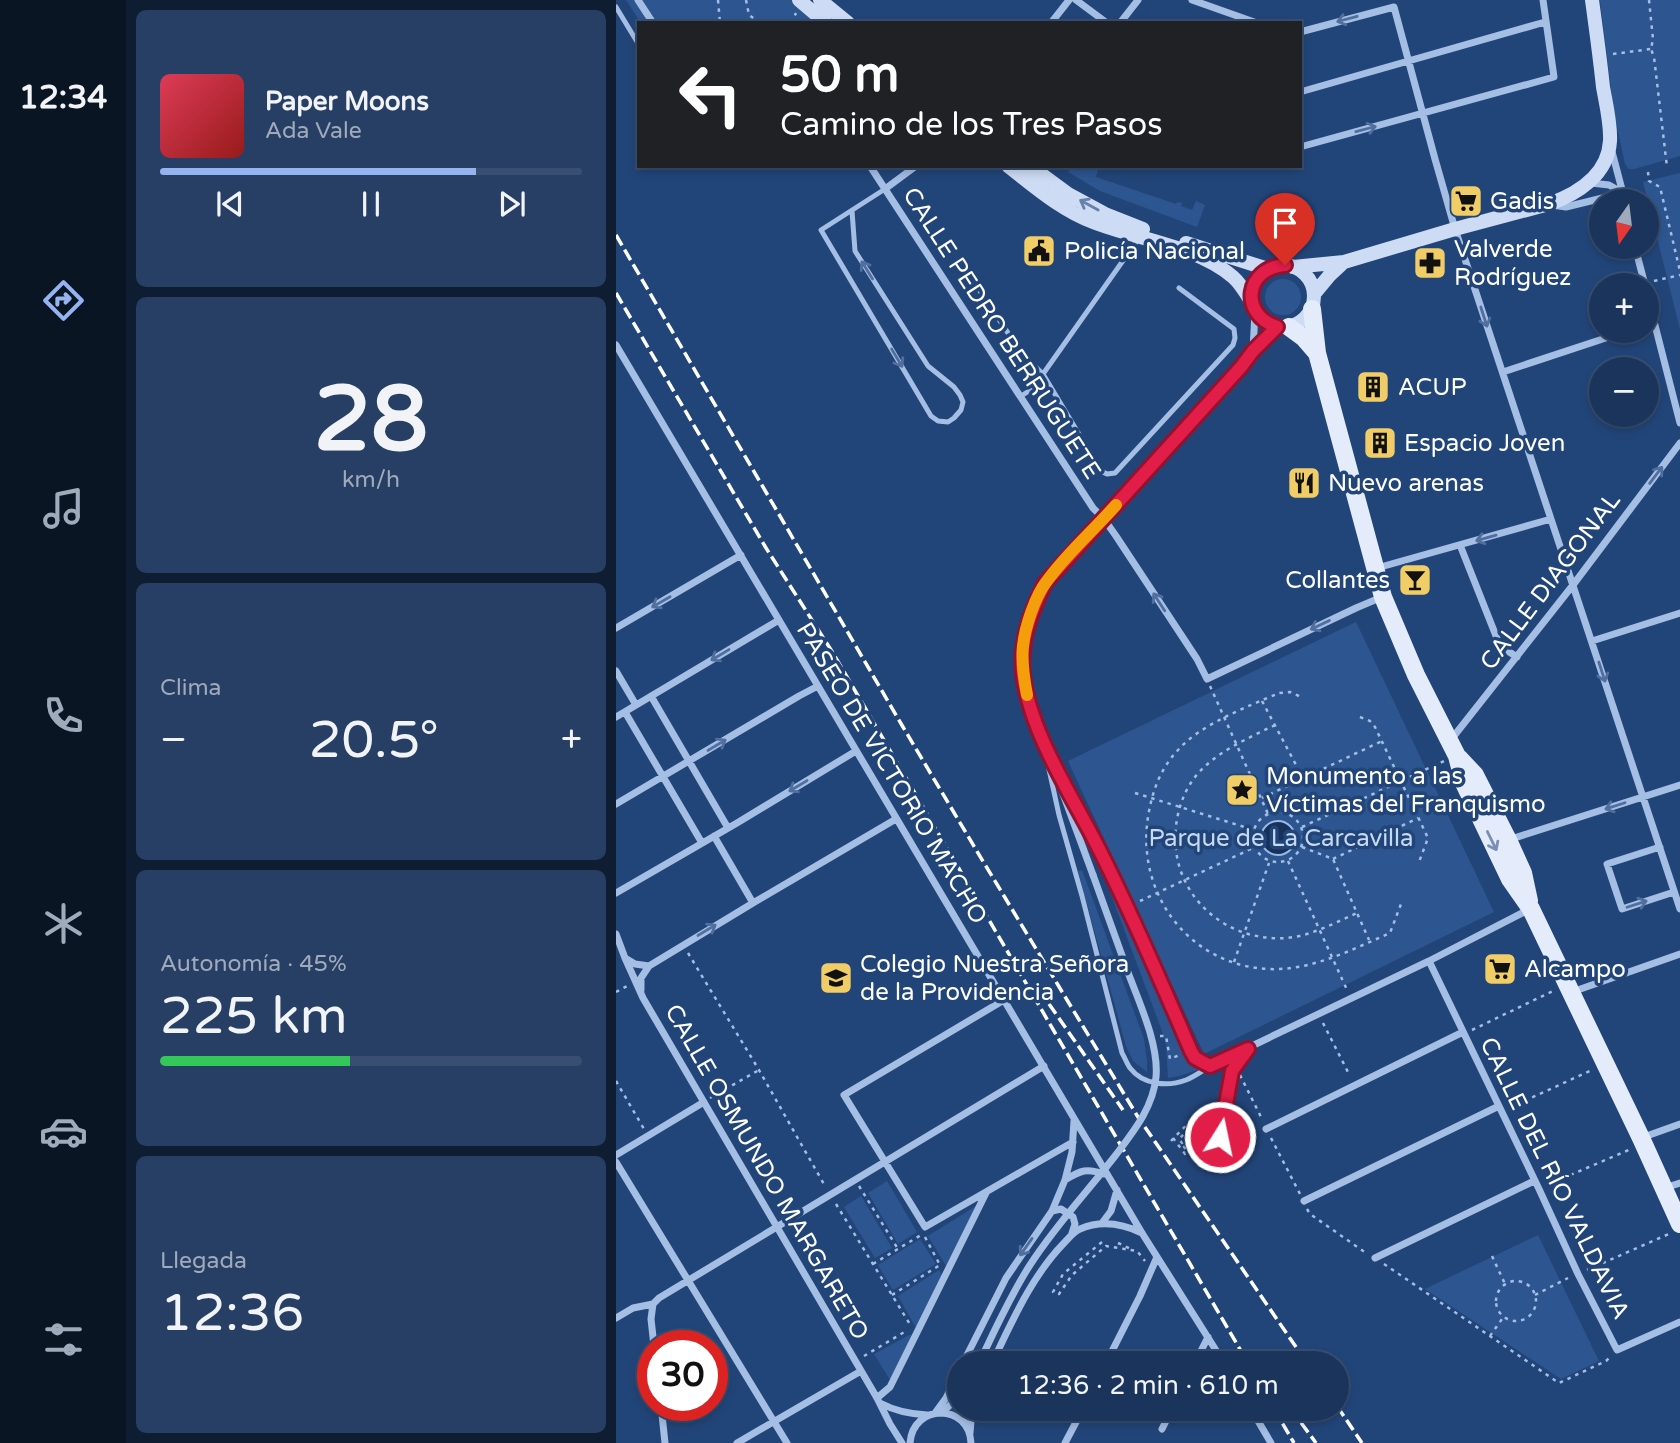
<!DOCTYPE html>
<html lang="es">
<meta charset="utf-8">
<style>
body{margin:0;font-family:"Varela Round",sans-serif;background:#273f64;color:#f1f3f6;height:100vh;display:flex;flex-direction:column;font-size:26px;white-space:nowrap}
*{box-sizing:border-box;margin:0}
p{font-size:23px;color:#9faabb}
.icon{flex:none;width:38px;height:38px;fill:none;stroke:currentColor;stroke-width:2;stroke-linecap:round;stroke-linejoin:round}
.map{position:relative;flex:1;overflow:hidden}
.drawer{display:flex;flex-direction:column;gap:10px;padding:10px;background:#0e1d32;width:490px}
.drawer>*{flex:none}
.banner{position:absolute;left:21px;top:21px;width:665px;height:147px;border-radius:0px;box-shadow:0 4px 10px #0003,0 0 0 2px #384f71;background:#202124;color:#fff;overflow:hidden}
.needle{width:46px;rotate:194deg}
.controls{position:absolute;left:973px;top:189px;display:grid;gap:14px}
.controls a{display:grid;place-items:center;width:70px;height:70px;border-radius:50%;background:#1a345b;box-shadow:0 4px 10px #0003,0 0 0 2px #384f71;font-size:35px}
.speed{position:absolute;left:21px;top:1330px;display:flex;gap:14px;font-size:35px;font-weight:700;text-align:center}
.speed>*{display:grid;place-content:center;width:91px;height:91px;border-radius:50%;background:#1a345b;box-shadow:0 4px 10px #0003,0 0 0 2px #384f71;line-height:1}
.speed .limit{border:10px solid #d22;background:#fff;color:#111}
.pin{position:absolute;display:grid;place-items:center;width:60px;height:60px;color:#fff;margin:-72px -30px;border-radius:50% 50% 50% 0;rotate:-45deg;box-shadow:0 0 7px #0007}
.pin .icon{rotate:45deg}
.me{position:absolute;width:77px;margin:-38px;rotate:10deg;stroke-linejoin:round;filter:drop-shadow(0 0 5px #0008)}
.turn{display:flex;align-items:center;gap:24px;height:147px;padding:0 28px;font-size:32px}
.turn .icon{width:91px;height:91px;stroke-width:2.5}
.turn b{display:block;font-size:49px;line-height:60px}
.big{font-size:52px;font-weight:600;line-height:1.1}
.drawer .widget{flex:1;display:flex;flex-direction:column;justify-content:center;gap:10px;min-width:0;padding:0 24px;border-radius:10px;background:#273f64}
.drawer .dial{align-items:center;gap:0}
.dial b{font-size:91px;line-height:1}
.song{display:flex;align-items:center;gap:21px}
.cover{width:84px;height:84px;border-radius:10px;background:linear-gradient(135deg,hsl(350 70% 55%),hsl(0 70% 35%))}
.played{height:7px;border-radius:4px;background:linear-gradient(90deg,#95b2f1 75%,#384f71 75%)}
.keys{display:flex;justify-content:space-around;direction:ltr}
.heat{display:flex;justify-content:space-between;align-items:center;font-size:38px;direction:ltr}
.charge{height:10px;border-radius:5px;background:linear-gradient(90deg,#34c759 45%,#384f71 0)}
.trip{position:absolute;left:331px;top:1351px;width:402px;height:70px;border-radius:35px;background:#1a345b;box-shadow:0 4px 10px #0003,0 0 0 2px #384f71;font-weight:600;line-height:70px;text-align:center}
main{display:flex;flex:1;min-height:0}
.dock{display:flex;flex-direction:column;width:126px;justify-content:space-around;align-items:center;background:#0a1524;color:#9faabb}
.dock .icon{width:49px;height:49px}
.dock .active{color:#95b2f1}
.dock b{font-size:32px;color:#f1f3f6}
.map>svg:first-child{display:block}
</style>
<main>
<nav class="dock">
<b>12:34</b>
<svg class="icon active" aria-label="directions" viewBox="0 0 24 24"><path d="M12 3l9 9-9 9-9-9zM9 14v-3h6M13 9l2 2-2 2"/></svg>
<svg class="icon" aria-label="music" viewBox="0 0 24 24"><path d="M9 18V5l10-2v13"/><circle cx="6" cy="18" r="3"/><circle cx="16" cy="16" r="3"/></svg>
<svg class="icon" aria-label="phone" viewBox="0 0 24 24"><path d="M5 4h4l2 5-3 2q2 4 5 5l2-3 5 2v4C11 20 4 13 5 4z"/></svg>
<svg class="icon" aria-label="climate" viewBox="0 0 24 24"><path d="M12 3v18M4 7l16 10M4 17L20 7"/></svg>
<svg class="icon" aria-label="car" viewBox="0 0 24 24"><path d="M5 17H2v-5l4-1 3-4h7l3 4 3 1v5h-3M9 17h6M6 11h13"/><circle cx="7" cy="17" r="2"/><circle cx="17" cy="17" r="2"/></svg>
<svg class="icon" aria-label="filters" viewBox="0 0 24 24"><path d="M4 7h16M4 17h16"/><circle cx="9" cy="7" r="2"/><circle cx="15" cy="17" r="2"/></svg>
</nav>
<section class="drawer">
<div class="widget">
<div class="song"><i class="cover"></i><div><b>Paper Moons</b><p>Ada Vale</p></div></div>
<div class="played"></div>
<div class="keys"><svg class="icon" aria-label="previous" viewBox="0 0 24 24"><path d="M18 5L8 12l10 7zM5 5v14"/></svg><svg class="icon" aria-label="pause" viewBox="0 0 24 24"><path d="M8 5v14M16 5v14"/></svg><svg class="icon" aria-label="next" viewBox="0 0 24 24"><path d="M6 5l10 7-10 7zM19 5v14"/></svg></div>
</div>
<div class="widget dial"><b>28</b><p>km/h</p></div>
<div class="widget"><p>Clima</p>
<div class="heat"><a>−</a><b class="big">20.5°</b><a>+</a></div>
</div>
<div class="widget"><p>Autonomía · 45%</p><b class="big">225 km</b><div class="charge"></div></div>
<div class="widget"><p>Llegada</p><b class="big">12:36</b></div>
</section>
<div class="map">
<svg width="1064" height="1443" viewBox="0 0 1064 1443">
<rect width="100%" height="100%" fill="#224579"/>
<path fill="#2d5690" d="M10,0H177L198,19L199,23H25Z
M984,0H1064V156L1018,169H1013L1009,164L998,113Z
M456,166H483L480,177L560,204L561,202L566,203L565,206L576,210L580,201L589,205L581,227L484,191L452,172Z
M1064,173V329L1027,182Z
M649 297a18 18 0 1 1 36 0a18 18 0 1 1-36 0Z
M740,622L878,912L588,1054L452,761Z
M486,864L574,1060L576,1064L584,1069L563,1076L552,1078L550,1044L546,1031L484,865Z
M466,870L528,1039L531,1061V1072L517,1061L510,1046L462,871Z
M271,1181L301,1232L282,1244L252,1193Z
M245,1196L276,1248L259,1258L228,1207Z
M360,1206L330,1266L312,1236Z
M922,1235L983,1361L945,1379L809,1289Z
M304,1239L320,1264L277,1290L262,1265Z
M323,1270L326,1275L300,1328L282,1296Z
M295,1334L296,1338L274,1380L258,1354Z"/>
<path fill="#173159" stroke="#98b9e5" stroke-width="2" d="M645 838a17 17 0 1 1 34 0a17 17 0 1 1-34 0Z"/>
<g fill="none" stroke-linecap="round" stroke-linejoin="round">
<path stroke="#a4bee4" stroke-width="2.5" stroke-dasharray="3.5 5" stroke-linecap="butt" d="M102,0L104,23
M130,0L133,15L144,23
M1033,0L1037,39L1035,49L1038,57L1051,167
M175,23L180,13
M997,54L1035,49
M1032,172L1033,181L1044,187L1064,271
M1038,281L1064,275
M594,686L652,814
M683,696L674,692L663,693C631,707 585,724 562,750C544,769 536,792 532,817C520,894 573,965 652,969C695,971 735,950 774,933L785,904
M646,701L687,778
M744,717L754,721L759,727L812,838L803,862
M659,725C631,739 599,752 579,777C568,791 562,809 560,826C553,885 597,934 655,938C686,941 714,925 741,913
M519,793L638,830
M646,798L766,741
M637 837a25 25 0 1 1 50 0a25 25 0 1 1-50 0Z
M686,827L828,761
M686,847L717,859L753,940
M717,859L802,818
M672,861L732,992
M524,901L639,847
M72,953L143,1070L209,1186
M618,962L653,863
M0,992L13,985
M707,1023L734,1076
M856,1030L939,990
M544,1036H550L554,1059L566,1054
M624,1075L646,1119
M0,1081L28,1129
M94,1098L143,1070
M893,1108L976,1070
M557,1138L569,1154L572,1152
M655,1138L684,1194
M555,1141L582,1113L584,1118L563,1139L566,1143L585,1125L588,1129L568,1147L572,1152L587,1137L590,1143
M931,1185L1015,1149
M243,1186L282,1249
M220,1204L295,1326
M691,1209L694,1214L750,1253
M309,1237L324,1265
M486,1242L447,1274L437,1292L443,1294L456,1275L490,1246L521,1251L529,1261
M502,1243L515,1249
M876,1256L889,1284
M257,1264L305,1235
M768,1264L943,1383L990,1361L994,1357
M971,1270L1055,1233
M880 1301a20 20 0 1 1 40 0a20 20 0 1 1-40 0Z
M276,1295L324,1265
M919,1295L952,1278
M874,1336L886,1319
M248,1356L290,1331"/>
<path stroke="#a4bee4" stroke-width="5" d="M0,7L23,45
M236,211L239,251L312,366L338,387L344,395L347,402L345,410L338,418L332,422L322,421L315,416L205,230L269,189
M523,238L427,374L485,471L491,474L499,473L617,345L619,338L618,329L563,288
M350,270L406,354L427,374L413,391L405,396
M427,742L485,853L575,1051L579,1058L594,1066C586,1071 578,1077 570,1080C552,1087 527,1085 514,1068C511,1064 509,1058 506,1053L466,896L443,815Z"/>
<path stroke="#a4bee4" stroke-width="7" d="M22,0L37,23
M460,0L491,23
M576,0L641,23
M435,23L453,0
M504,23L522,0
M684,32L778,7L819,159L839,229L1064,909
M684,92L929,22
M684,147L938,77L927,0
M995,148L1009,201
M254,166L477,508L488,519L500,536L581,659L591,679L740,608L766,597
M975,183L993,185L1007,193
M269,189L300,166
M936,205L950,207L1007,193
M1019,247L1029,285
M1031,294L1064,423
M0,345L526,1233L608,1363
M637,350L639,312
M887,372L1011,331
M844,545L884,646L901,657
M761,568L935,519
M0,628L125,555
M976,641L1064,613
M0,671L20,705
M35,696L112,828
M9,712L86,843
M0,717L163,620
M834,741L957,585L1064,443
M0,804L183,696L202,686
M98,836L137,903
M892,840L1064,785
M1044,847L991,864L1006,909L1058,892
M477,875L412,699C406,668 404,640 416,610C432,570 461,549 489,518C534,467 579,417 625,367L637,351L661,327
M0,893L121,823L240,751
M0,934L9,958L27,998L261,1398L274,1424L286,1443
M9,958L19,964L33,966
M813,961L923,1189L962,1274L1001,1350L1064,1322
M25,990V978L33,966L137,903L280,819
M956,992L1064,954
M388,1000L228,1095L309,1227L457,1142
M594,1066L813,961L914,909
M650,1129L847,1032
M1025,1138L1064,1124
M0,1155L88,1102
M0,1162L171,1443
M585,1164L604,1137L616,1071L631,1049
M449,1180C465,1170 471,1168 488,1174
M1048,1188L1064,1183
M688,1201L883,1106
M436,1211L445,1209L457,1217L459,1224L456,1233
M486,1223L495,1211L501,1190
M759,1258L918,1181
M37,1304L43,1298L428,1066
M37,1304L35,1319L38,1346
M0,1318L17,1308L37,1304
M347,1363L390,1278L436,1211L449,1180L456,1152L458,1121
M376,1363C396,1322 415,1277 448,1243C453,1238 457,1232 464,1229C485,1220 505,1223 526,1233
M490,1363L524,1296L541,1257
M579,1363L592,1337
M261,1398L274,1387L370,1193
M266,1404C281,1412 295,1414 311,1415
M45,1405L49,1443
M635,1409L655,1443
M319,1413L330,1398L343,1372
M326,1413L343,1396
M348,1423V1409
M546,1429L556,1409
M354,1433L356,1409
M121,1443L245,1371
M294,1443C297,1403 353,1403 355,1443
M449,1443L467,1409"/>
<path stroke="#cddcf4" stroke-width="14" d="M183,0L210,23
M204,0L232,23
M392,166C419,187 445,210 477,222C520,239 581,246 617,277C625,284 630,293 636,303
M414,166L452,194L489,214L527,229
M570,243L652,269
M636 296a31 31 0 1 1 62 0a31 31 0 1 1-62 0Z
M677,267L728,262L839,229L933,204C961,194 992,175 994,141C995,124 990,104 987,87C984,58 980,29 976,0
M698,294L713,276L728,262"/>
<path stroke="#e4ecfc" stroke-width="18" d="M696,309L701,353L767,597L800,675L841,756L848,783L894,879L915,909L1025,1138L1064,1224
M673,327L688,338L701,353
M843,758L859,775L892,840L907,873L913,901"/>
<path stroke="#fff" stroke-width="3.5" stroke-dasharray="12 5" stroke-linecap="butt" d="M0,235L287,727L368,863L522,1117L691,1363
M0,293L150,548L217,653L632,1363
M433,1004L507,1110
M721,1406L746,1443
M658,1409L678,1443
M675,1409L700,1443"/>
<path stroke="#a4bee4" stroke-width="7" d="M363,1363C379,1330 394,1296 414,1265C439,1226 471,1192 499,1156C517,1132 537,1108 540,1077C543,1046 524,1004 513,975C501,942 489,908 477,875"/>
</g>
<defs><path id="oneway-shaft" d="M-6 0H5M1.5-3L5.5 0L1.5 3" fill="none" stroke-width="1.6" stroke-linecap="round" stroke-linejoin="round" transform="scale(1.75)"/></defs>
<g stroke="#506f9e">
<use href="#oneway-shaft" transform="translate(731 19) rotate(165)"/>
<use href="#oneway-shaft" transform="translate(750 129) rotate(-15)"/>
<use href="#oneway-shaft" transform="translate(251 270) rotate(-122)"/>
<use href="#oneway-shaft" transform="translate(868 317) rotate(72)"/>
<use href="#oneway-shaft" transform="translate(281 358) rotate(59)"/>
<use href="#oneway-shaft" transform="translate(1040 475) rotate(-53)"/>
<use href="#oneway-shaft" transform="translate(870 538) rotate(164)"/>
<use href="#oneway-shaft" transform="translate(45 602) rotate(150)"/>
<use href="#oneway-shaft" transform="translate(543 602) rotate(-123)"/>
<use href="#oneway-shaft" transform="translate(704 625) rotate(154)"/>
<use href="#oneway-shaft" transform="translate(104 655) rotate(149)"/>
<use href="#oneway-shaft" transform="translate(986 672) rotate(72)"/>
<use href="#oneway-shaft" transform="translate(101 745) rotate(-31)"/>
<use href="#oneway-shaft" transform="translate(182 786) rotate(149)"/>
<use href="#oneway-shaft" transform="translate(999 806) rotate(162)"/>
<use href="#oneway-shaft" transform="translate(1021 904) rotate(-18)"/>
<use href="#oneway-shaft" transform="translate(91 930) rotate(-31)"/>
<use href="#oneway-shaft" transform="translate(410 1247) rotate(125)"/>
</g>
<use stroke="#6681aa" href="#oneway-shaft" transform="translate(473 205) rotate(-151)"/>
<use stroke="#7990b4" href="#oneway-shaft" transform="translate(876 841) rotate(64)"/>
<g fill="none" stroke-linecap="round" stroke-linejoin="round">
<defs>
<path id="route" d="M604,1137L616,1071L632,1049L594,1066L579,1058L575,1051C546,984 517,916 484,851C457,797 415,735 407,675C403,642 415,612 429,583L625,367L637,351L661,327C623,314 629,268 669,265"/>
</defs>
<use href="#route" stroke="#92132f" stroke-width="18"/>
<use href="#route" stroke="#e11d48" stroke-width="12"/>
<path stroke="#f59e0b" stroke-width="12" d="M411,695C408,679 405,662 407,646C409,627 419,596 431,581C451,553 478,530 500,505"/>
</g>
<defs>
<symbol id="supermarket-square" viewBox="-11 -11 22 22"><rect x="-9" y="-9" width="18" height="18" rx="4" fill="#f0cd66" stroke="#224579"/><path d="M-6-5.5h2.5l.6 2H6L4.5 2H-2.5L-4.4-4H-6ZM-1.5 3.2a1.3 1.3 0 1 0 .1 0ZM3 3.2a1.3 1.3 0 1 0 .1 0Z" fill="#111"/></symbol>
<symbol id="civic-square" viewBox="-11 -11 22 22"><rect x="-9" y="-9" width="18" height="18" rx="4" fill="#f0cd66" stroke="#224579"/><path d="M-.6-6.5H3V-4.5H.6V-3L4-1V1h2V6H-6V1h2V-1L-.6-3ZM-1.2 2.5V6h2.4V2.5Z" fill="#111"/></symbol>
<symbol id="pharmacy-square" viewBox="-11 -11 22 22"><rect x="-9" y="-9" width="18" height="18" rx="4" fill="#f0cd66" stroke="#224579"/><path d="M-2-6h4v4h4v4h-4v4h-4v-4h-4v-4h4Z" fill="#111"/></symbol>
<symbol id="building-square" viewBox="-11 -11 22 22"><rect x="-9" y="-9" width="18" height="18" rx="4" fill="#f0cd66" stroke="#224579"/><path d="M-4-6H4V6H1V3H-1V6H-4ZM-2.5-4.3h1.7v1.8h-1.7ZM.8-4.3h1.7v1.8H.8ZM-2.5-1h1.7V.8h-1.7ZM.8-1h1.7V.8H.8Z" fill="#111"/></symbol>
<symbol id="restaurant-square" viewBox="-11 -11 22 22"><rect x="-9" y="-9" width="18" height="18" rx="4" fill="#f0cd66" stroke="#224579"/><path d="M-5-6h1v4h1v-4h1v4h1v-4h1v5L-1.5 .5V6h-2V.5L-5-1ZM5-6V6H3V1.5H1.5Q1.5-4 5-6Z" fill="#111"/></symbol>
<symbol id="bar-square" viewBox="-11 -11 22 22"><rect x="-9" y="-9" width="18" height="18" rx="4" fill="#f0cd66" stroke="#224579"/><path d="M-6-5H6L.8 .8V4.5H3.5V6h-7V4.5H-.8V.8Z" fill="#111"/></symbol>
<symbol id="sight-square" viewBox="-11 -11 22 22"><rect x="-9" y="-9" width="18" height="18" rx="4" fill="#f0cd66" stroke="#224579"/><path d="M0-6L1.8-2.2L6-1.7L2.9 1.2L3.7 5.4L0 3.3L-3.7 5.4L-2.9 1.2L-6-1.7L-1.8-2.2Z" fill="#111"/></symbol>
<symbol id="school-square" viewBox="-11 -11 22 22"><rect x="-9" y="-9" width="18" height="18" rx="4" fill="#f0cd66" stroke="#224579"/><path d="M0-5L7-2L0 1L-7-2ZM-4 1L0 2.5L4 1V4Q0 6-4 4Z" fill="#111"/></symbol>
</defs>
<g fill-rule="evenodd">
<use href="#supermarket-square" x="831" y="182" width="38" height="38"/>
<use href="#civic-square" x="404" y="232" width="38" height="38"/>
<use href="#pharmacy-square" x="795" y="244" width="38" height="38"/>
<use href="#building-square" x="738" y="368" width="38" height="38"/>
<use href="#building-square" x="745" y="424" width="38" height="38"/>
<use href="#restaurant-square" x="669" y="464" width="38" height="38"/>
<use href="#bar-square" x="780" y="561" width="38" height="38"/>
<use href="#sight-square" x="607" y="771" width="38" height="38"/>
<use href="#supermarket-square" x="865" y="950" width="38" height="38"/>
<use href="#school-square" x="201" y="959" width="38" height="38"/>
</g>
<g text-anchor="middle" stroke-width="7" stroke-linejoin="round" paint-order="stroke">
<g font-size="24" fill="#fff" stroke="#224579" text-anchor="start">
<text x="874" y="209">Gadis</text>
<text x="838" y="257">Valverde<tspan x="838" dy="28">Rodríguez</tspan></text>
<text x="448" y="259">Policía Nacional</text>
<text x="782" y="395">ACUP</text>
<text x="788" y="451">Espacio Joven</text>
<text x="712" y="491">Nuevo arenas</text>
<text x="774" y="588" text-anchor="end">Collantes</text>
<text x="650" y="784">Monumento a las<tspan x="650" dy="28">Víctimas del Franquismo</tspan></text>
<text x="244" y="972">Colegio Nuestra Señora<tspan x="244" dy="28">de la Providencia</tspan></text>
<text x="908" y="977">Alcampo</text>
</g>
<g font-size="24" fill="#fff" stroke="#224579">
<text transform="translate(386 333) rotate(57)" y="8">CALLE PEDRO BERRUGUETE</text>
<text transform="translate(934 581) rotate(-53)" y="8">CALLE DIAGONAL</text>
<text transform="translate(276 773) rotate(59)" y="8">PASEO DE VICTORIO MACHO</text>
<text transform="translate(151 1172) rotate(60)" y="8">CALLE OSMUNDO MARGARETO</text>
<text transform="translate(939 1178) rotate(64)" y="8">CALLE DEL RÍO VALDAVIA</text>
</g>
<g font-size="24" fill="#c6d9f3" stroke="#224579">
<text x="665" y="846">Parque de La Carcavilla</text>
</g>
</g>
</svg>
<div class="controls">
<a><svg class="needle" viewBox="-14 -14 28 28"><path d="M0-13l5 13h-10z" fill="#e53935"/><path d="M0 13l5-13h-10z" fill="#9faabb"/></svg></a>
<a>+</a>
<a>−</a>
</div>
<div class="speed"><div class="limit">30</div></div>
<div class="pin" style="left:669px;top:265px;background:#d93025"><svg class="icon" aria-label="arrive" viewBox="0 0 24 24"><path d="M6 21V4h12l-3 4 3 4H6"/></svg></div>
<svg class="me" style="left:604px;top:1137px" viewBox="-20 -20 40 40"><circle r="17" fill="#e11d48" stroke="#fff" stroke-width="3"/><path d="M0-11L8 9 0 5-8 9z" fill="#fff"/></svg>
<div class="trip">12:36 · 2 min · 610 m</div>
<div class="banner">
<div class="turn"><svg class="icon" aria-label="left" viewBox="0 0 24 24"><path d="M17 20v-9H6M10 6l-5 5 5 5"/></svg><div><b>50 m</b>Camino de los Tres Pasos</div></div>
</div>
</div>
</main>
